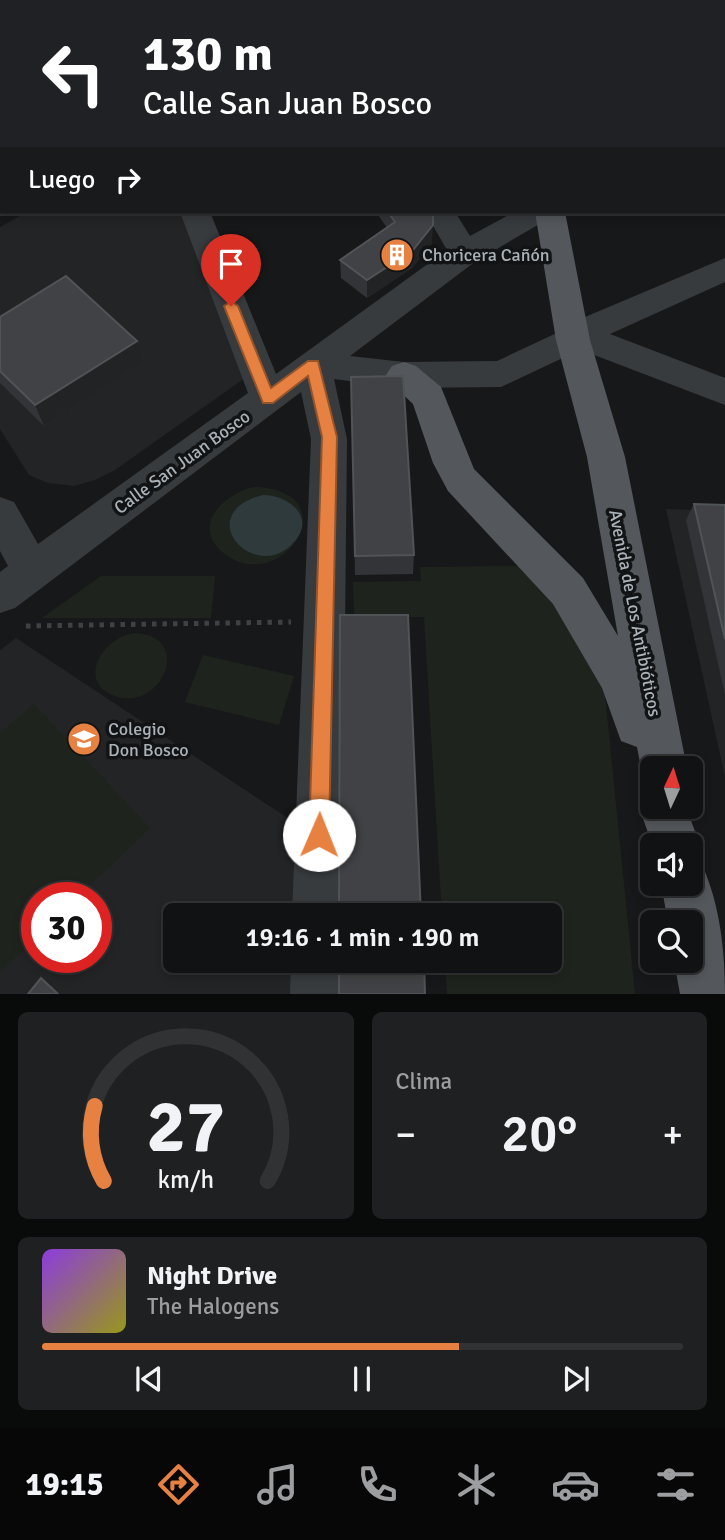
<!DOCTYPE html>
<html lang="es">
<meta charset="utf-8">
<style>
body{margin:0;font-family:Signika,sans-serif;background:#1e2021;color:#f1f3f6;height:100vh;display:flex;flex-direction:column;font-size:26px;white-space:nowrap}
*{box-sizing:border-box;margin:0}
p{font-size:23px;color:#9c9ea0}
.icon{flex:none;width:38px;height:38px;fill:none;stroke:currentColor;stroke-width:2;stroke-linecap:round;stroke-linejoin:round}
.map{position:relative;height:994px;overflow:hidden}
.drawer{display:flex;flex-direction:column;gap:18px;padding:18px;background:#090a0a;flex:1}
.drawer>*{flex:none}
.banner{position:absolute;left:0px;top:0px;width:726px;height:214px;box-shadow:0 4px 10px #0003,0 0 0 2px #303233;background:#202124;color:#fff;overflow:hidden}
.needle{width:46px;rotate:4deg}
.fabs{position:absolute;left:640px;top:756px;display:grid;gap:14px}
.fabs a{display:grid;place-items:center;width:63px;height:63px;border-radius:10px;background:#111213;box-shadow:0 4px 10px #0003,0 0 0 2px #303233;font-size:35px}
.speed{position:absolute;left:21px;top:882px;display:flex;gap:14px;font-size:35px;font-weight:700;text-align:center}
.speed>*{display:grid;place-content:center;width:91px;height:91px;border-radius:50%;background:#111213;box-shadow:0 4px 10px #0003,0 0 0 2px #303233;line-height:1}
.speed .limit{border:10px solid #d22;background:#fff;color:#111}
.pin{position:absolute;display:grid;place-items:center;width:60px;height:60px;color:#fff;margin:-72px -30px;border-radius:50% 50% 50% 0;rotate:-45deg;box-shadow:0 0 7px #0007}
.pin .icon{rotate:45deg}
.me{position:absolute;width:77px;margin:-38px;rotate:1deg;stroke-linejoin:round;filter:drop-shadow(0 0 5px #0008)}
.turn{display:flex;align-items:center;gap:24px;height:147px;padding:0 28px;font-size:32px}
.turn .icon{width:91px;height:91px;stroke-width:2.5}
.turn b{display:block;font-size:49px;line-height:60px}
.then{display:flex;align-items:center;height:66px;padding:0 28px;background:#0003;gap:14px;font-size:26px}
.big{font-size:52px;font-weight:600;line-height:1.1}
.drawer .card{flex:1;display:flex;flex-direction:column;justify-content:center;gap:10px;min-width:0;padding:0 24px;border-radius:10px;background:#1e2021}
.drawer .dial{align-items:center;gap:0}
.dial svg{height:182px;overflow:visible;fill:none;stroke:#303233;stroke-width:7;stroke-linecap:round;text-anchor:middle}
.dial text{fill:#f1f3f6;stroke:none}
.song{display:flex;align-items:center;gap:21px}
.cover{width:84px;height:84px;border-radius:10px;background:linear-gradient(135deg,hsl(270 70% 55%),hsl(60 70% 35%))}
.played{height:7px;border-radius:4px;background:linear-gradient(90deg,#e78141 65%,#303233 65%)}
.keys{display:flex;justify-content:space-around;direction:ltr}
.heat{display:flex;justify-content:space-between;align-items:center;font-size:38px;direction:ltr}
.drawer .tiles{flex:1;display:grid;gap:18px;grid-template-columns:1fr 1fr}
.card:last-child{grid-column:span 2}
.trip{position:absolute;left:163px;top:903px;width:399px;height:70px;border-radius:10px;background:#111213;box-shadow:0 4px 10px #0003,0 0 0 2px #303233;font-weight:600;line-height:70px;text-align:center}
.tabs{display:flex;height:112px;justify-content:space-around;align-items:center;background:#070708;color:#9c9ea0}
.tabs .icon{width:49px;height:49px}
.tabs .current{color:#e78141}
.tabs b{font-size:32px;color:#f1f3f6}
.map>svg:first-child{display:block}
</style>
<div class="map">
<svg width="725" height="994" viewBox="0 0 725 994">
<rect width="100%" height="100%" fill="#171819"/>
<path fill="#232426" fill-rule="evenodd" d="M27,212H185L245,378L115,470L95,480L74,486L48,483L29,475L0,429V227Z
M666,509L725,511V777Z
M16,638L301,827L298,915H175V961H297L296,994H0V650ZM37,898H96V957H37Z"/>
<path fill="#1e241d" d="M254,487C350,490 285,596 226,555C189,528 222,494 254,487Z
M522,566L574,629L605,695L635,994H447L445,961H550V915H442L424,617L354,618L353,582L421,581L420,567Z
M101,576H215L211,618H42Z
M135,633C193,636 163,709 118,697C76,686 99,638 135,633Z
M203,655L294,676L279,725L185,702Z
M34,704L150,828L77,898H37V937L0,972V733Z"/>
<path fill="#2e3a3c" d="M263,495C288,495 317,517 294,542C256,586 189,514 263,495Z"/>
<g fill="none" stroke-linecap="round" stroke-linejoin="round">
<path stroke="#3e4245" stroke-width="5" stroke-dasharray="4.5 6" stroke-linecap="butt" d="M26,626L291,622"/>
<path fill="#383b3e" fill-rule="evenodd" d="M100,0H124L125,2H101Z
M298,0H322L323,2H299Z
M724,128H725V146H724Z
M180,212H210L276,374L447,250L425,212H455L470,236L514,212H552L548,219L476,261L350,356L404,362L497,361L561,331L573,328L583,331L580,326L585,317L725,258V282L610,334L725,378V405L589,353L586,347L501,387L404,388L334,379L347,439L342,915H292L311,439L301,392L15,608L0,613V572L8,566L0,551V497L14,502L38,544L248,393Z
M291,961H343L342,994H290Z"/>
<path fill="#54585c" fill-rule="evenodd" d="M518,0H542V2H518Z
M535,212H565L590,340L625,457L687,768H653V786L648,784L641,768L637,747L621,741L602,688L553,604L448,491L433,463L413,404L392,384L386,375L392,366L404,362L416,366L441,387L474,469L583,578L618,636L587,457L556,340Z
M653,788V807H686L700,845L693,862L703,867C720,906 725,951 725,994H680L674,961H691V922H668L661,884H691V845L653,847L639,807L646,790Z"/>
</g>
<path fill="#333437" d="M376,212H431L432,243L412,268L367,298L341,278L340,260L387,228Z
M0,317L143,363L44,426L0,383Z
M351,377L414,555L413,574L355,575Z
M694,504L725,505V695L686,520Z"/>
<path fill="#222325" d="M433,225L432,243L412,268L367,298V280Z
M137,341L143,363L44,426L35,405Z
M41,978L52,984L62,994H58Z"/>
<path fill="#404245" stroke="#505457" stroke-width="2" d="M388,212H431L433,216V225L413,250L367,280L340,260L395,222Z
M66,276L137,341L35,405L0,371V317Z
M403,376L414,555L355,556L351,377Z
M694,504L725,505V639Z
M340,615H408L421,915H339Z
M339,961H424L425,994H339Z
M41,978L58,994H28Z"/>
<path fill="#e78141" stroke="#96542a" stroke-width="2" d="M231,301L238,306L271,388L308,361H318L337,437L329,835L326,842L319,845L312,842L309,835L322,437L308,376L273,403H263L224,306Z"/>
<defs>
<symbol id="building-disc" viewBox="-11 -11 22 22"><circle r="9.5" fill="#e78141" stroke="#121314"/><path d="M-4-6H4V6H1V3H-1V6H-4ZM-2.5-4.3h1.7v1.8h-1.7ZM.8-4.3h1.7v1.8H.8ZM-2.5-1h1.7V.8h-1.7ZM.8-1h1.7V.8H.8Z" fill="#fff"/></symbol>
<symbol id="school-disc" viewBox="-11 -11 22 22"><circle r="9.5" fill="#e78141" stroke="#121314"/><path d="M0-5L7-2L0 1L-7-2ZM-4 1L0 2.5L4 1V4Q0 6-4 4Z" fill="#fff"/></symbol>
</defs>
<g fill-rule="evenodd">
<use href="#building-disc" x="378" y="236" width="38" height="38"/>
<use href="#school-disc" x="65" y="720" width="38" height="38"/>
</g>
<g text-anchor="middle" stroke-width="7" stroke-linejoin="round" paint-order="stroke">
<g font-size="18" fill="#aab2b8" stroke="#121314" text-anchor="start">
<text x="422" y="261">Choricera Cañón</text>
<text x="108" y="735">Colegio<tspan x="108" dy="21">Don Bosco</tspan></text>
</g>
<g font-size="18" fill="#aab2b8" stroke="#121314">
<text transform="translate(182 462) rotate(-36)" y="6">Calle San Juan Bosco</text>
<text transform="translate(635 613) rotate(79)" y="6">Avenida de Los Antibióticos</text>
</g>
</g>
</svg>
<div class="fabs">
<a><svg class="needle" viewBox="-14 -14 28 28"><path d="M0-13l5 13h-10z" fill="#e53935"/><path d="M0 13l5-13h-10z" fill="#9c9ea0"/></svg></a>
<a><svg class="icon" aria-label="sound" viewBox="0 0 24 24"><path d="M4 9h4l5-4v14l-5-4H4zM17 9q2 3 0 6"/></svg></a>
<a><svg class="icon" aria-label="search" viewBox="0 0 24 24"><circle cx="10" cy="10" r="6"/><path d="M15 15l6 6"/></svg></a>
</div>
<div class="speed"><div class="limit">30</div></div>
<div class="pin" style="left:231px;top:306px;background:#d93025"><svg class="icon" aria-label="arrive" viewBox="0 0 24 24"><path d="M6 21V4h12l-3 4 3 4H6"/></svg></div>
<svg class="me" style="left:319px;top:835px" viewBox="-20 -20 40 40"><circle r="19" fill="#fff"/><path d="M0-13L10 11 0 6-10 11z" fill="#e78141"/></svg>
<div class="trip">19:16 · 1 min · 190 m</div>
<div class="banner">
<div class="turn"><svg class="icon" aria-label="left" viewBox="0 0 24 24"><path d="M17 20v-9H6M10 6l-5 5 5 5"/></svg><div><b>130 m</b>Calle San Juan Bosco</div></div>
<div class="then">Luego<svg class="icon" aria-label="right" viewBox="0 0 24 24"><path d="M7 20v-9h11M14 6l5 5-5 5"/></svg></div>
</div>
</div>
<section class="drawer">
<div class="tiles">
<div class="card dial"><svg viewBox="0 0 100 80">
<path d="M14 69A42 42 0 1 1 86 69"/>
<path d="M14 69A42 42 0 0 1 10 36" stroke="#e78141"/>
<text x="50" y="56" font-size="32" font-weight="700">27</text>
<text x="50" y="72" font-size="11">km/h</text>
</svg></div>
<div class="card"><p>Clima</p>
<div class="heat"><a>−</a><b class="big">20°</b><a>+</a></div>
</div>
<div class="card">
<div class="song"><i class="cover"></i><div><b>Night Drive</b><p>The Halogens</p></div></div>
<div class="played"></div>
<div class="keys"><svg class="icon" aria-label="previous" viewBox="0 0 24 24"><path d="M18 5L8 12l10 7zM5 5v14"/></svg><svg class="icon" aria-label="pause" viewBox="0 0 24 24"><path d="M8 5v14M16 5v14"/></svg><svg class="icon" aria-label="next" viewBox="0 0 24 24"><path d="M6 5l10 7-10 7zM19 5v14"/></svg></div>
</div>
</div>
</section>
<nav class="tabs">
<b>19:15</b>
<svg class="icon current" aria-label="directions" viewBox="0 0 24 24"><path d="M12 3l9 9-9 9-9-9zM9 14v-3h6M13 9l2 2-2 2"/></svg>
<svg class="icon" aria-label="music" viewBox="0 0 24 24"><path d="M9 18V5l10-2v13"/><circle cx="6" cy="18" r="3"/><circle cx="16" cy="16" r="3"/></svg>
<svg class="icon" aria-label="phone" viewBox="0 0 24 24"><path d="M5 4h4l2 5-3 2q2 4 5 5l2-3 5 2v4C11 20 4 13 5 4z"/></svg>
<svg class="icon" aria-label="climate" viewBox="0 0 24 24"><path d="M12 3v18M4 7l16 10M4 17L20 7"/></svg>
<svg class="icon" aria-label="car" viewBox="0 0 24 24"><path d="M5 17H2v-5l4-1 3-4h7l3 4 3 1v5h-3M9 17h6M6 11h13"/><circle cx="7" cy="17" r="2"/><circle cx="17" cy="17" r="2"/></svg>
<svg class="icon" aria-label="filters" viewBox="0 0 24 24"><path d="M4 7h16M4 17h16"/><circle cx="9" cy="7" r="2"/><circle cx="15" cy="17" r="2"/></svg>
</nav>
